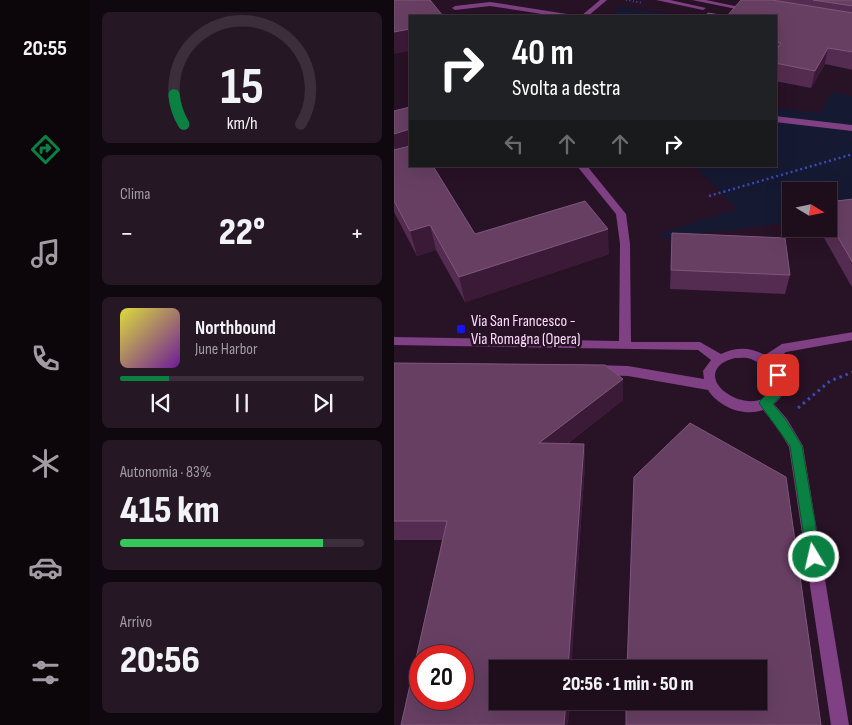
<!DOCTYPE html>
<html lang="it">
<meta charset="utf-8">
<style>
body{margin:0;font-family:"Sofia Sans Condensed",sans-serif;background:#261725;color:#f1f3f6;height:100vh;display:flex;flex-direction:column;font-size:19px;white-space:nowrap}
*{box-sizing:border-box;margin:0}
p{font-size:16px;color:#a19ca3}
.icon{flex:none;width:28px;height:28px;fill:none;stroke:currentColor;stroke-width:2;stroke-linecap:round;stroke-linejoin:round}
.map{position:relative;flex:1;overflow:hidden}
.drawer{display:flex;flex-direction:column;gap:12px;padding:12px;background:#10080f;width:304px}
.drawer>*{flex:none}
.banner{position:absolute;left:15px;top:15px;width:368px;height:152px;border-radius:0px;box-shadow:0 5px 20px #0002,0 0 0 1px #3c2e3b;background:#202124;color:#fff;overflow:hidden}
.needle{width:32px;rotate:100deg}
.buttons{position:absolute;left:388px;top:182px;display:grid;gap:10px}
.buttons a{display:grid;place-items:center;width:55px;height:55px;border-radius:0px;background:#1e0e1c;box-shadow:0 5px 20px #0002,0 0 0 1px #3c2e3b;font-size:25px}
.speed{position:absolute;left:15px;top:645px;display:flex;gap:10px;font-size:25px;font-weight:700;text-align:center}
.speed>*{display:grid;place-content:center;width:65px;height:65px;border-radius:50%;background:#1e0e1c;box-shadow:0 5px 20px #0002,0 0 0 1px #3c2e3b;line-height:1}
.speed .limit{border:8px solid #d22;background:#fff;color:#111}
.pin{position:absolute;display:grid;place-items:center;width:42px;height:42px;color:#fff;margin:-21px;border-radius:10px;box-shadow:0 2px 8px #0006}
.me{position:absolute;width:55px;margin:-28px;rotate:351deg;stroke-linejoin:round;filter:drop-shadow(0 0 4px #0008)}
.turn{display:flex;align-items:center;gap:18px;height:105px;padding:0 20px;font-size:22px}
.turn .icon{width:65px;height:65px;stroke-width:2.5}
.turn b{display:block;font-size:35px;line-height:42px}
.lanes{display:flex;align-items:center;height:48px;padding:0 20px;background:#0003;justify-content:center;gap:25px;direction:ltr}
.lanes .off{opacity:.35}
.big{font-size:38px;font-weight:800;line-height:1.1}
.drawer .widget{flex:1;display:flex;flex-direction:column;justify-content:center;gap:8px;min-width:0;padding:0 18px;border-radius:8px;background:#261725}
.drawer .dial{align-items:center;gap:0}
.dial svg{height:130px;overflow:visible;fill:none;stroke:#3c2e3b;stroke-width:7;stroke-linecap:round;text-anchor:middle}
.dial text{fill:#f1f3f6;stroke:none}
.song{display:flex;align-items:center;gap:15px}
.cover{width:60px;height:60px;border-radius:8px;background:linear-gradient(135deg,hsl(60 70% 55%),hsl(280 70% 35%))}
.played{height:5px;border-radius:2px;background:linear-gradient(90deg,#0b8043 20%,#3c2e3b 20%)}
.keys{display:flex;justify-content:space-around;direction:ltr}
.heat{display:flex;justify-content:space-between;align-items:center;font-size:28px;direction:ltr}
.charge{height:8px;border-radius:4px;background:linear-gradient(90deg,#34c759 83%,#3c2e3b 0)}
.trip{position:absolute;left:95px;top:660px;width:278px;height:50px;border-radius:0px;background:#1e0e1c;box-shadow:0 5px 20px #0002,0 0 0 1px #3c2e3b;font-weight:800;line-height:50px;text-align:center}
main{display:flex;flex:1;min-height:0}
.menu{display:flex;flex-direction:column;width:90px;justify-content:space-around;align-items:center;background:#0c060b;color:#a19ca3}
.menu .icon{width:35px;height:35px}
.menu .selected{color:#0b8043}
.menu b{font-size:22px;color:#f1f3f6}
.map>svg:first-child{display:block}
</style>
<main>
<nav class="menu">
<b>20:55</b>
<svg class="icon selected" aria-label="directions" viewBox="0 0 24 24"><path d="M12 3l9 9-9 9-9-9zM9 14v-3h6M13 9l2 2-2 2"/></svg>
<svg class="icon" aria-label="music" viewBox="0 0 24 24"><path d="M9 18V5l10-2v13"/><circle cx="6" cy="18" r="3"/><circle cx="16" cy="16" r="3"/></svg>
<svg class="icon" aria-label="phone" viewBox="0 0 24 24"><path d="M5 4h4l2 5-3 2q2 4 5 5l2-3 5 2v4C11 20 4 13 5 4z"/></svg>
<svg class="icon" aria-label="climate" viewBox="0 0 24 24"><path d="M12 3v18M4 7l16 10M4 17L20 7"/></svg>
<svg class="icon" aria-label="car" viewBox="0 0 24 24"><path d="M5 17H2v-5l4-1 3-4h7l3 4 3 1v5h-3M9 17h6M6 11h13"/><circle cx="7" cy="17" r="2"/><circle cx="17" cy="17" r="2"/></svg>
<svg class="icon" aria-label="filters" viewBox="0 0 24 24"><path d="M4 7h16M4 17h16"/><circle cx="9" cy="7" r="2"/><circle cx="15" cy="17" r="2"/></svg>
</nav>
<section class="drawer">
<div class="widget dial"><svg viewBox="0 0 100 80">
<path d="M14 69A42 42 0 1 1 86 69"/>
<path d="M14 69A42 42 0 0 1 8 51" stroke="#0b8043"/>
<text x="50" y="56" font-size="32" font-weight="700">15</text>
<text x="50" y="72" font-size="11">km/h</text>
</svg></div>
<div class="widget"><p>Clima</p>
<div class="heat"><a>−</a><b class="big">22°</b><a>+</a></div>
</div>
<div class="widget">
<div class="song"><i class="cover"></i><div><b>Northbound</b><p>June Harbor</p></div></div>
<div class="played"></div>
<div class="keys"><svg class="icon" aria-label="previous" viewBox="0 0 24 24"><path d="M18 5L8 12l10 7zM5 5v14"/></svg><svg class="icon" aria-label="pause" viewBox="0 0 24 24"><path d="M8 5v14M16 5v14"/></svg><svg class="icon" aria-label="next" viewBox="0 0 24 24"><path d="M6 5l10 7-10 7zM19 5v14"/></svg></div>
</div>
<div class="widget"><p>Autonomia · 83%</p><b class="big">415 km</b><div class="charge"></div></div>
<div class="widget"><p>Arrivo</p><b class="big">20:56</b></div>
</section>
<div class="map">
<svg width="459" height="725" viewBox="0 0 459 725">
<rect width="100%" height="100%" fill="#281226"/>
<path fill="#151932" d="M227,6L286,16H216Z
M437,92L458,96V213L434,217V191H396V222L269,239L266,233L343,209L301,166H381V108L427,113Z"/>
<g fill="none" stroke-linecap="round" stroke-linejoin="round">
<path stroke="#384cb4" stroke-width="2" stroke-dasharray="1 2.5" stroke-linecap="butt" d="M232,0L249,3"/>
<path stroke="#384cb4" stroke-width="2.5" stroke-dasharray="2 3" stroke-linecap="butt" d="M315,196L459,154"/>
<path stroke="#384cb4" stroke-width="3" stroke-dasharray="2.5 4" stroke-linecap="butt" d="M404,408L436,381L459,372"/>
<path fill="#7f4084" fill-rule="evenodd" d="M206,0H213L194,16H187Z
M262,0H276L312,8L309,10Z
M298,0H312L360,10L357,12Z
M96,2L173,14L177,16H161L96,6L61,10L58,8L61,6Z
M381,116L459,125V131L381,122Z
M183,166H193L232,214L236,244L237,342H306L327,354C342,347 356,347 371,355L388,344L459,332V340L392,352L380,362C393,375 396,392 380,404L393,419L409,446L455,725H437L395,447L383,427L369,410C349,417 325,407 314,390L234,376L202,375L198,373L196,370L198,367L202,365L234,366L310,379L309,371L317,360L304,350L0,345V337L225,341L226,244L222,214ZM341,358C346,358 352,357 357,359C371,364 390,384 372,397C349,412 305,383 327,364C331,361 337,359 341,358Z"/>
</g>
<path fill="#552c51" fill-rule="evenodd" d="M347,0H459V70L431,64L417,88L381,81V16Z
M0,111L16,166L81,234L215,254L71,302L42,250L23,256L0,212Z
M459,199V289L425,229H434V202Z
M278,233L396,275L391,294L276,289Z
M0,363L211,365L229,379V400L173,444H190L191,464L177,669H104V701H175L174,725H7L48,540H0ZM26,656H69V699H26Z"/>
<path fill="#3b1a38" d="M16,29V51L0,54V32Z
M434,48L431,64L417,88L421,71Z
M16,129V154L3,158L0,145V134Z
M36,225L42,250L23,256L16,231Z
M214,229L215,254L71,302L65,277Z
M229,379V400L148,463L145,443Z
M190,444L191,464L177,669H174Z
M172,701H175L174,725H170Z"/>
<path fill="#673f63" stroke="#7e577b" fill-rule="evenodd" d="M0,0H36L49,16H16V29L0,32Z
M347,0H378L459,13V52L434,48L421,71L381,63V52L387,43L381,42V16H333Z
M419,0H459V6Z
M314,13L332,16H312Z
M16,107V129L0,134V111Z
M16,146V166H39L81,234L191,201L214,229L65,277L36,225L16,231L0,201V150Z
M459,199V263L434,220V202Z
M278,233L391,238L396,275L277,270Z
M0,363L211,365L229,379L145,443L190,444L174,669H104V701H172L170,725H7L53,521H0ZM26,656H69V699H26Z
M296,423L392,477L427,725H232V701H364V669H233L240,477Z"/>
<path fill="#0b8043" stroke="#07532c" d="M384,371L390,375C393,388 389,395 379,404L392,420L408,446L427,557L425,562L420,564L415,562L413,557L396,446L365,403C373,390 382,394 379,375Z"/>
<rect fill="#1415f0" stroke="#281226" stroke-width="2" x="62" y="324" width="10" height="10" rx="2.5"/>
<g text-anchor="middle" stroke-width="5" stroke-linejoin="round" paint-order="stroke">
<g font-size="16" fill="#fddbfc" stroke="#281226" text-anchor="start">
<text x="77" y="326">Via San Francesco -<tspan x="77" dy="18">Via Romagna (Opera)</tspan></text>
</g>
</g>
</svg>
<div class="buttons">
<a><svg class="needle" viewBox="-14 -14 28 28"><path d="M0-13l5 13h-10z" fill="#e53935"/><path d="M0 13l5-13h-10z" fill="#a19ca3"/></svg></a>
</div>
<div class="speed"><div class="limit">20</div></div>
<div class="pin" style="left:384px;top:375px;background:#d93025"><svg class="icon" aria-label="arrive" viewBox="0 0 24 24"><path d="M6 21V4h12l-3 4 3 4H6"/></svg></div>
<svg class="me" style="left:420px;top:557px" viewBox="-20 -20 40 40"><circle r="17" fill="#0b8043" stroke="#fff" stroke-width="3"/><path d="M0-11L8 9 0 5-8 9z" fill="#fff"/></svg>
<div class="trip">20:56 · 1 min · 50 m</div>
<div class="banner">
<div class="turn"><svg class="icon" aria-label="right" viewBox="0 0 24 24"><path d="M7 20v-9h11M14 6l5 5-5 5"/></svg><div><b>40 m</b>Svolta a destra</div></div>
<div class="lanes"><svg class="icon off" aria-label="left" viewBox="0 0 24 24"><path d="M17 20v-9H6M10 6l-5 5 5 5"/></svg><svg class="icon off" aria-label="ahead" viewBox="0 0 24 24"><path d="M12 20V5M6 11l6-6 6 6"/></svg><svg class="icon off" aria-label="ahead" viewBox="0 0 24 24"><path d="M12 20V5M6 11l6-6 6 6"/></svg><svg class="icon" aria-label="right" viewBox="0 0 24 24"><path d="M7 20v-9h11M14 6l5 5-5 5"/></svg></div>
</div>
</div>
</main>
